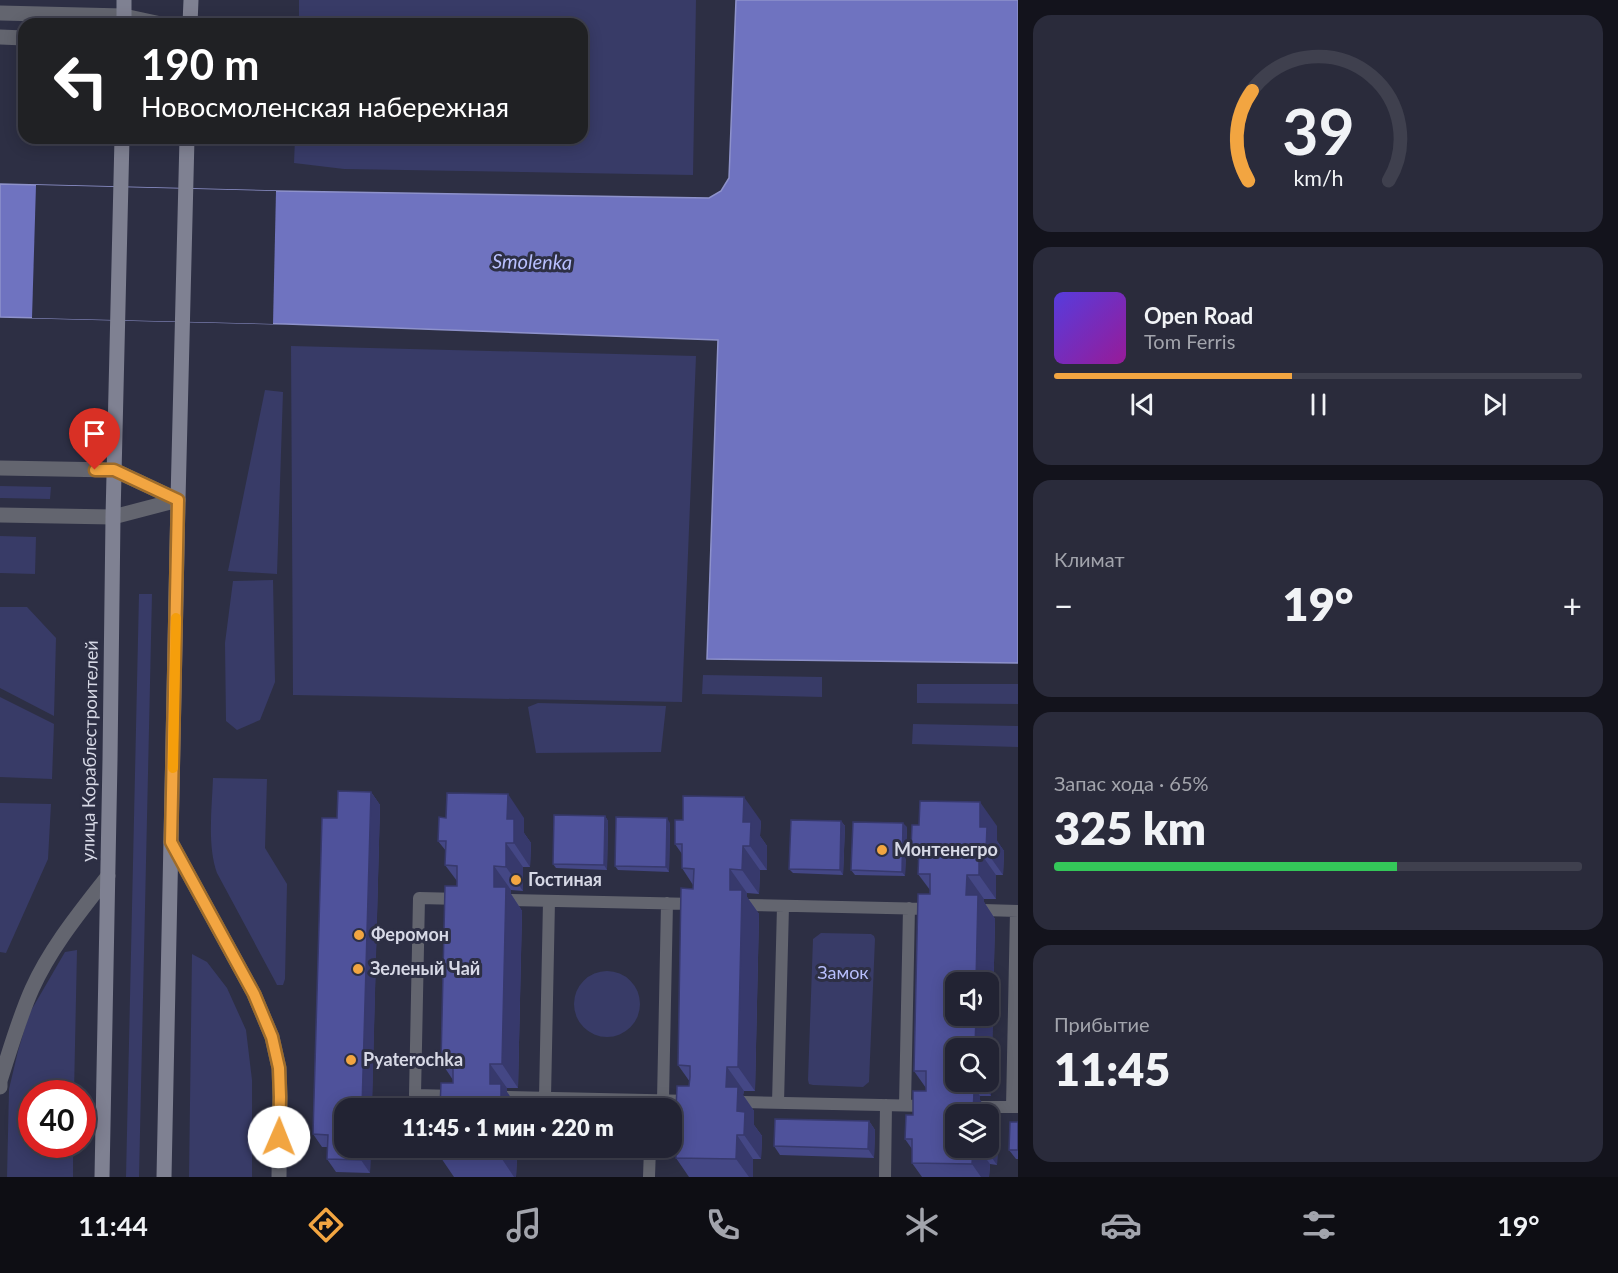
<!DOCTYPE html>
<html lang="ru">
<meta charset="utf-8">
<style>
body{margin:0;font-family:Lato,sans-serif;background:#2a2b3b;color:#f1f3f6;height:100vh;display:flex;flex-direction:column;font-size:22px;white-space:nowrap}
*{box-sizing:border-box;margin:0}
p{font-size:20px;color:#a2a4ac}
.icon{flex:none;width:33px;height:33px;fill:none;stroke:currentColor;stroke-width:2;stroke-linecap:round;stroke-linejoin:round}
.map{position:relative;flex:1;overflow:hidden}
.panel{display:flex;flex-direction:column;gap:15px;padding:15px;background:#13131c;width:600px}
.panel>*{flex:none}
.hud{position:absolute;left:18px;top:18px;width:570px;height:126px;border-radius:18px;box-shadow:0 3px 15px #0003,0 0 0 2px #3f404e;background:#202124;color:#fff;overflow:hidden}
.buttons{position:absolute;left:945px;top:972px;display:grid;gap:12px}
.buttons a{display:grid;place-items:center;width:54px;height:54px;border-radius:12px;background:#222333;box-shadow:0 3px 15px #0003,0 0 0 2px #3f404e;font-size:30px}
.speed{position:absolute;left:18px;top:1080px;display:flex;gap:12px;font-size:30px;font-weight:700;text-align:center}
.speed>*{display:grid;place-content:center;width:78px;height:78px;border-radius:50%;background:#222333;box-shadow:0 3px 15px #0003,0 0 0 2px #3f404e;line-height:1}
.speed .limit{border:9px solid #d22;background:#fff;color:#111}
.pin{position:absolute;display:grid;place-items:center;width:51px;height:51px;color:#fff;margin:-62px -26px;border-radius:50% 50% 50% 0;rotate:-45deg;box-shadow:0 0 6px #0007}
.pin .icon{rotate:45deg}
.me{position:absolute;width:66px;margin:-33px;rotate:1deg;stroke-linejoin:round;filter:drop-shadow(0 0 4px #0008)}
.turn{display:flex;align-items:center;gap:21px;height:126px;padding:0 24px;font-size:27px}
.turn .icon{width:78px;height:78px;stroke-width:2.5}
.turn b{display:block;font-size:42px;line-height:51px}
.big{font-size:45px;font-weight:800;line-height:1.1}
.panel .widget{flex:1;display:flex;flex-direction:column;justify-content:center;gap:9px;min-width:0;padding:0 21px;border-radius:18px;background:#2a2b3b}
.panel .dial{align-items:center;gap:0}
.dial svg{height:156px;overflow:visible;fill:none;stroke:#3f404e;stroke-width:7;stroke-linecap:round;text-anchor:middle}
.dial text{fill:#f1f3f6;stroke:none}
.song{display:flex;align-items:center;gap:18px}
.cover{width:72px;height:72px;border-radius:9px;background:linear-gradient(135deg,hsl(250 70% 55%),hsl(300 70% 35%))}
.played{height:6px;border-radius:3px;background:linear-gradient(90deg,#f2a541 45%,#3f404e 45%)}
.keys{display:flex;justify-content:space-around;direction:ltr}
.heat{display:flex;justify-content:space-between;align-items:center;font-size:33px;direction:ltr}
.charge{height:9px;border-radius:4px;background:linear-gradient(90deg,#34c759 65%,#3f404e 0)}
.trip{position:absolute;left:334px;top:1098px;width:348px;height:60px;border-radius:18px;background:#222333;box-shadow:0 3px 15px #0003,0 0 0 2px #3f404e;font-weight:800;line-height:60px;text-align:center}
.menu{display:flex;height:96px;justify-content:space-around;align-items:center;background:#0e0e14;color:#a2a4ac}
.menu .icon{width:42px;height:42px}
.menu .current{color:#f2a541}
.menu b{font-size:27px;color:#f1f3f6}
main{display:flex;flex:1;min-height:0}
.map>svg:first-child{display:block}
</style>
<main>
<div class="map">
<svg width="1018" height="1177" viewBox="0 0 1018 1177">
<rect width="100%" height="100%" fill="#2d2f44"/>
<path fill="#383b67" d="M299,0H696L693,175L344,169L294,163L295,138H582V24H299Z
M291,346L696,356L682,702L293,695Z
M265,390L283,392L277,574L228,571Z
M0,486L51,487L50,499L0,498Z
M0,536L36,537L35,574L0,573Z
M273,580L275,682L260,720L237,730L226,721L225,643L233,581Z
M139,594H152L139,1177H126Z
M0,607H27L56,638L54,716L0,688Z
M703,675L822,677V697L702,694Z
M917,684H1018V704L917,703Z
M0,697L54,724L52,779L0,777Z
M538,703L666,706L661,752L536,753L528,707Z
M913,724L1018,726V747L912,744Z
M213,778L267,779L265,848L287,884L285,979L283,985H277L275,981L217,873C207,845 212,808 213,778Z
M0,803L51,804L48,859L6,953L0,952Z
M821,933L871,934L874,936L875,939L869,1082L863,1087L813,1085L809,1084L808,1080L813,939Z
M77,950L74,1093L32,1094V1144L73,1145V1177H7L9,1089L18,1051L29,1014L65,952Z
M192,954L207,962L227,988L246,1030L252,1080V1177H189Z
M574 1004a33 33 0 1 1 66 0a33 33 0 1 1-66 0Z"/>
<path fill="#6f73c0" stroke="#8e92cb" stroke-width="1.5" d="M736,0H1018V663L707,659L718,340L286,324L0,317V184L276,191L709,198L721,191L729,178Z"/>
<path fill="#2d2f44" d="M36,185L276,191L273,324L32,318Z"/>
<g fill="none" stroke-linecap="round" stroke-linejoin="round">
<path stroke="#63656f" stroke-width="12" d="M511,900L695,904
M747,905L932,909
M983,910L1018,911
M456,1096L415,1095L419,898L461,899
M507,1097L692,1101
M545,1098L549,901
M663,1100L667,903
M743,1102L928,1106
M778,1103L783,906
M905,1105L909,908
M980,1107H1018
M1012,1107L1016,911
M649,1177L650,1148
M885,1177L886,1105"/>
<path stroke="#63656f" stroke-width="15" d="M0,1087V1081C10,1050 19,1018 32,989C51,947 80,912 108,876"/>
<path stroke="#63656f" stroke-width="15" d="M0,13L124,16L161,24
M0,37L24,38
M0,468L114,470L178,500
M0,515L113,517L178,500
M171,842L254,994L272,1037L279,1068L280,1097L279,1177"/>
<path stroke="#7f8192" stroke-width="15" d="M124,24V0
M190,24L191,0
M102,1177L110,760L113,517L122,138
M164,1177L178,500L187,138"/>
</g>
<path fill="#444785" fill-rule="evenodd" d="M371,792L380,805L370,1173L336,1172L327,1159V1147H322L313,1134L337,818Z
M605,816L608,821L607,870L556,868L553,864Z
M524,818V833L531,843L530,867H523V891L511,890V894L522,911L518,1088H507V1092L518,1108H433L440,1107L453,1083V1080L441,1062L457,881L445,865L446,851L438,841Z
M683,820L761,821L760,836L767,846V870H760L759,894L747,893V897L759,914L755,1091H744L743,1095L754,1111V1125L762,1136L761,1159H753V1177H689L676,1158V1143L672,1138V1110H676L689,1086L690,1082L678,1065L693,889V885L682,868V854L675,844Z
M841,821L845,826L843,875L793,873L789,869Z
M670,823L669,872L618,870L615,866Z
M997,826V841L1004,851L1003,875H996V899H984V902L995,919L991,1096H980V1100L991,1116L990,1131L998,1141L997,1165L990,1164L989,1177H922L912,1163V1149L905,1139L913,1115L926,1091V1088L914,1071L930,890L918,874V860L911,849ZM956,1048L988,1082H956ZM988,1114V1148H956Z
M907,827L905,876L855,875L851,870Z
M869,1121L875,1130L874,1158L780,1155L774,1146Z
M1018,1122V1159H1016L1009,1150Z
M439,1148H525L524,1156H517L516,1177H454L439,1155Z
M544,1148H639V1154L547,1152Z"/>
<path fill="#37396c" d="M371,792L380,805L372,1108H362Z
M508,794L524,818V833L531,843L530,867L514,843L507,819Z
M744,797L761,821L760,836L767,846V870L750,846L743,822Z
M980,802L997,826V841L1004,851L1003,875L986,851L980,827Z
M605,816L608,821L607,870L604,865Z
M667,818L670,823L669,872L666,867Z
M841,821L845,826L843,875L840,870Z
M903,823L907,827L905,876L902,872Z
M506,843L523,867V891L506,867Z
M743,846L760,870L759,894L742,870Z
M979,851L996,875V899L979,875Z
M494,866L511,890V894L522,911L518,1088L502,1064L494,887Z
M730,869L747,893V897L759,914L755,1091L738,1067L730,890Z
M967,875L984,899V902L995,919L991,1096L981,1082H988V1048H975L976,1016H988V982H976L966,895Z
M490,1064L507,1088V1092L518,1108H501L490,1084Z
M727,1067L744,1091L743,1095L754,1111V1125L762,1136L761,1159L744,1135L726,1087Z
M963,1082H970L980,1096V1100L991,1116L990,1131L998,1141L997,1165L985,1148H988V1114H973L963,1092Z
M869,1121L875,1130L874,1158L868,1149Z
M737,1135L753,1159V1177H749L736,1159Z
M361,1148H371L370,1173L361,1160Z
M500,1148H511L517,1156L516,1177H514L500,1156Z
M518,1148H525L524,1156Z
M634,1148H639V1154Z
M973,1148H978L990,1164L989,1177H981L972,1164Z"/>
<path fill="#4f529b" stroke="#37396c" stroke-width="1.5" d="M338,791L371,792L362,1108H345V1148H361V1160L327,1159L328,1135L313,1134L322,818H337Z
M447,793L508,794L507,819H514V843H506V867L494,866V887H506L502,1064H490V1084H501V1108H433V1107H440L441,1083H453V1063L441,1062L445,886H457V866L445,865L446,841H438L439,817L446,818Z
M683,796L744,797L743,822H751L750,846H743L742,870L730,869V890H742L738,1067H727L726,1087H738L737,1111L745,1112L744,1135H737L736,1159L676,1158V1134H672V1110H676L677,1086H689L690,1077V1066L678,1065L681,888L693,889L694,869L682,868V844H675V820H683Z
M920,801L980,802V827H987L986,851H979V875H967L966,895H978L976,982H956V1016H976L975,1048H956V1082H963V1092H974L973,1114H956V1148H973L972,1164L912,1163V1139H905L906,1115H913V1091H926V1071H914L918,894H930V874H918L919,849H911L912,825H919Z
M554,815L605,816L604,865L553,864Z
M616,817L667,818L666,867L615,866Z
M791,820L841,821L840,870L789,869Z
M853,822L903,823L902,872L851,870Z
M775,1119L869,1121L868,1149L774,1146Z
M1010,1122H1018V1150H1009Z
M439,1148H500V1156L439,1155Z"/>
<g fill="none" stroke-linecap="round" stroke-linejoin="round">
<defs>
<path id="route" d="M95,470H114L178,500L171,842L254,994L272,1037L279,1068L280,1097L279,1137"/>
</defs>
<use href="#route" stroke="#9d6b2a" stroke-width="15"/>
<use href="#route" stroke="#f2a541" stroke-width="10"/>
<path stroke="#f59e0b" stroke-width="10" d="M173,768L176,618"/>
</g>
<g fill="#f2a541" stroke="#2d2f44" stroke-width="2">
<circle cx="882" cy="850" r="6"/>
<circle cx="516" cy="880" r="6"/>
<circle cx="359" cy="935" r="6"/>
<circle cx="358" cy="969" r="6"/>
<circle cx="351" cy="1060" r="6"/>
</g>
<g text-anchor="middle" stroke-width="6" stroke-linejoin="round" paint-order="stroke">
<g font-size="18" fill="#d7d9e6" stroke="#2d2f44">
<text transform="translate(90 751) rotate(-89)" y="6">улица Кораблестроителей</text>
</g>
<g font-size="18" font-weight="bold" fill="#d7d9e6" stroke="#2d2f44" text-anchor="start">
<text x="894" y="856">Монтенегро</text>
<text x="528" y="886">Гостиная</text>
<text x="371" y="941">Феромон</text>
<text x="370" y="975">Зеленый Чай</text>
<text x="363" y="1066">Pyaterochka</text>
</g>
<g font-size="18" fill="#b7befc" stroke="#2d2f44">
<text x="843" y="979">Замок</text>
</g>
<g font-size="20" font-style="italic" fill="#b8bffd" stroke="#2d2f44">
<text transform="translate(532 262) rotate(1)" y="7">Smolenka</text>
</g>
</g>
</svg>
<div class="buttons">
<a><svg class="icon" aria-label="sound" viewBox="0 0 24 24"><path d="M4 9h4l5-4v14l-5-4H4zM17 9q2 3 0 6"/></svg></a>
<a><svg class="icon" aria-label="search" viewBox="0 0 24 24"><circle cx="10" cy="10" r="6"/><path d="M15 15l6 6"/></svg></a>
<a><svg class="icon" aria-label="layers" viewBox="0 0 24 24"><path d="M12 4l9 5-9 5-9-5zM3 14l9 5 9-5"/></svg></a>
</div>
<div class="speed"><div class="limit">40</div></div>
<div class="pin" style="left:95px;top:470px;background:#d93025"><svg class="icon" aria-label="arrive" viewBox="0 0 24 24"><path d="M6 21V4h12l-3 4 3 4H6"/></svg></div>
<svg class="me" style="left:279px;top:1137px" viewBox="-20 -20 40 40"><circle r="19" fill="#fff"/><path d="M0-13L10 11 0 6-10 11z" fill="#f2a541"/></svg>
<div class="trip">11:45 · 1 мин · 220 m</div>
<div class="hud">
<div class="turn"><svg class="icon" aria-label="left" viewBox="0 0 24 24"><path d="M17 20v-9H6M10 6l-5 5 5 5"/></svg><div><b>190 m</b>Новосмоленская набережная</div></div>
</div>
</div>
<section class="panel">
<div class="widget dial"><svg viewBox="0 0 100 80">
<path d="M14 69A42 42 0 1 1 86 69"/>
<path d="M14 69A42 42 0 0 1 16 23" stroke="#f2a541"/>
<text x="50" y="56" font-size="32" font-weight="700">39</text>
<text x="50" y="72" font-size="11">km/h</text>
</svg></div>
<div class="widget">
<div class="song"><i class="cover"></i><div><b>Open Road</b><p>Tom Ferris</p></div></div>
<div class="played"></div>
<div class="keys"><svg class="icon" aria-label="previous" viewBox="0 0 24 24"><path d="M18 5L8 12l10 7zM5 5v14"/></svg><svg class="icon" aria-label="pause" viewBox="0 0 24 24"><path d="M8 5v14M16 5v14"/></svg><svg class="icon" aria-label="next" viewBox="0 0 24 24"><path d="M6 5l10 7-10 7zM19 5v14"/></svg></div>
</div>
<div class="widget"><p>Климат</p>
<div class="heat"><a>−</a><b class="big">19°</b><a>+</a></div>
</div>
<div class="widget"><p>Запас хода · 65%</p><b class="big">325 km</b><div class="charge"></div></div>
<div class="widget"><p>Прибытие</p><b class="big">11:45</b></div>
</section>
</main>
<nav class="menu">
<b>11:44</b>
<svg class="icon current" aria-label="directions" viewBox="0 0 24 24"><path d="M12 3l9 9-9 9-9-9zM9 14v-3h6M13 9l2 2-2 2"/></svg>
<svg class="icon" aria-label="music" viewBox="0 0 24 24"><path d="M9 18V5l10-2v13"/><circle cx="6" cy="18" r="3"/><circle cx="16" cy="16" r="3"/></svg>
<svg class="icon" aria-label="phone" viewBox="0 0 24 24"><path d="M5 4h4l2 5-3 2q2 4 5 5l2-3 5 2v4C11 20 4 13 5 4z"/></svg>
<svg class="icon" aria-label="climate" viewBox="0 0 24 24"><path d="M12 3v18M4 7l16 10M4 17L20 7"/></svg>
<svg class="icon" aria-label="car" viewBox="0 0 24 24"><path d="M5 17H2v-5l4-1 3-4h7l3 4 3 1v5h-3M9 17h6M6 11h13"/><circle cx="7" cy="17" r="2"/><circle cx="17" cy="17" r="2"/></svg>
<svg class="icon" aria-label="filters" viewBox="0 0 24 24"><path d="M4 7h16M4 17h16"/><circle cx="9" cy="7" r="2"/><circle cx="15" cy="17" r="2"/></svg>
<b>19°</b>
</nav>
